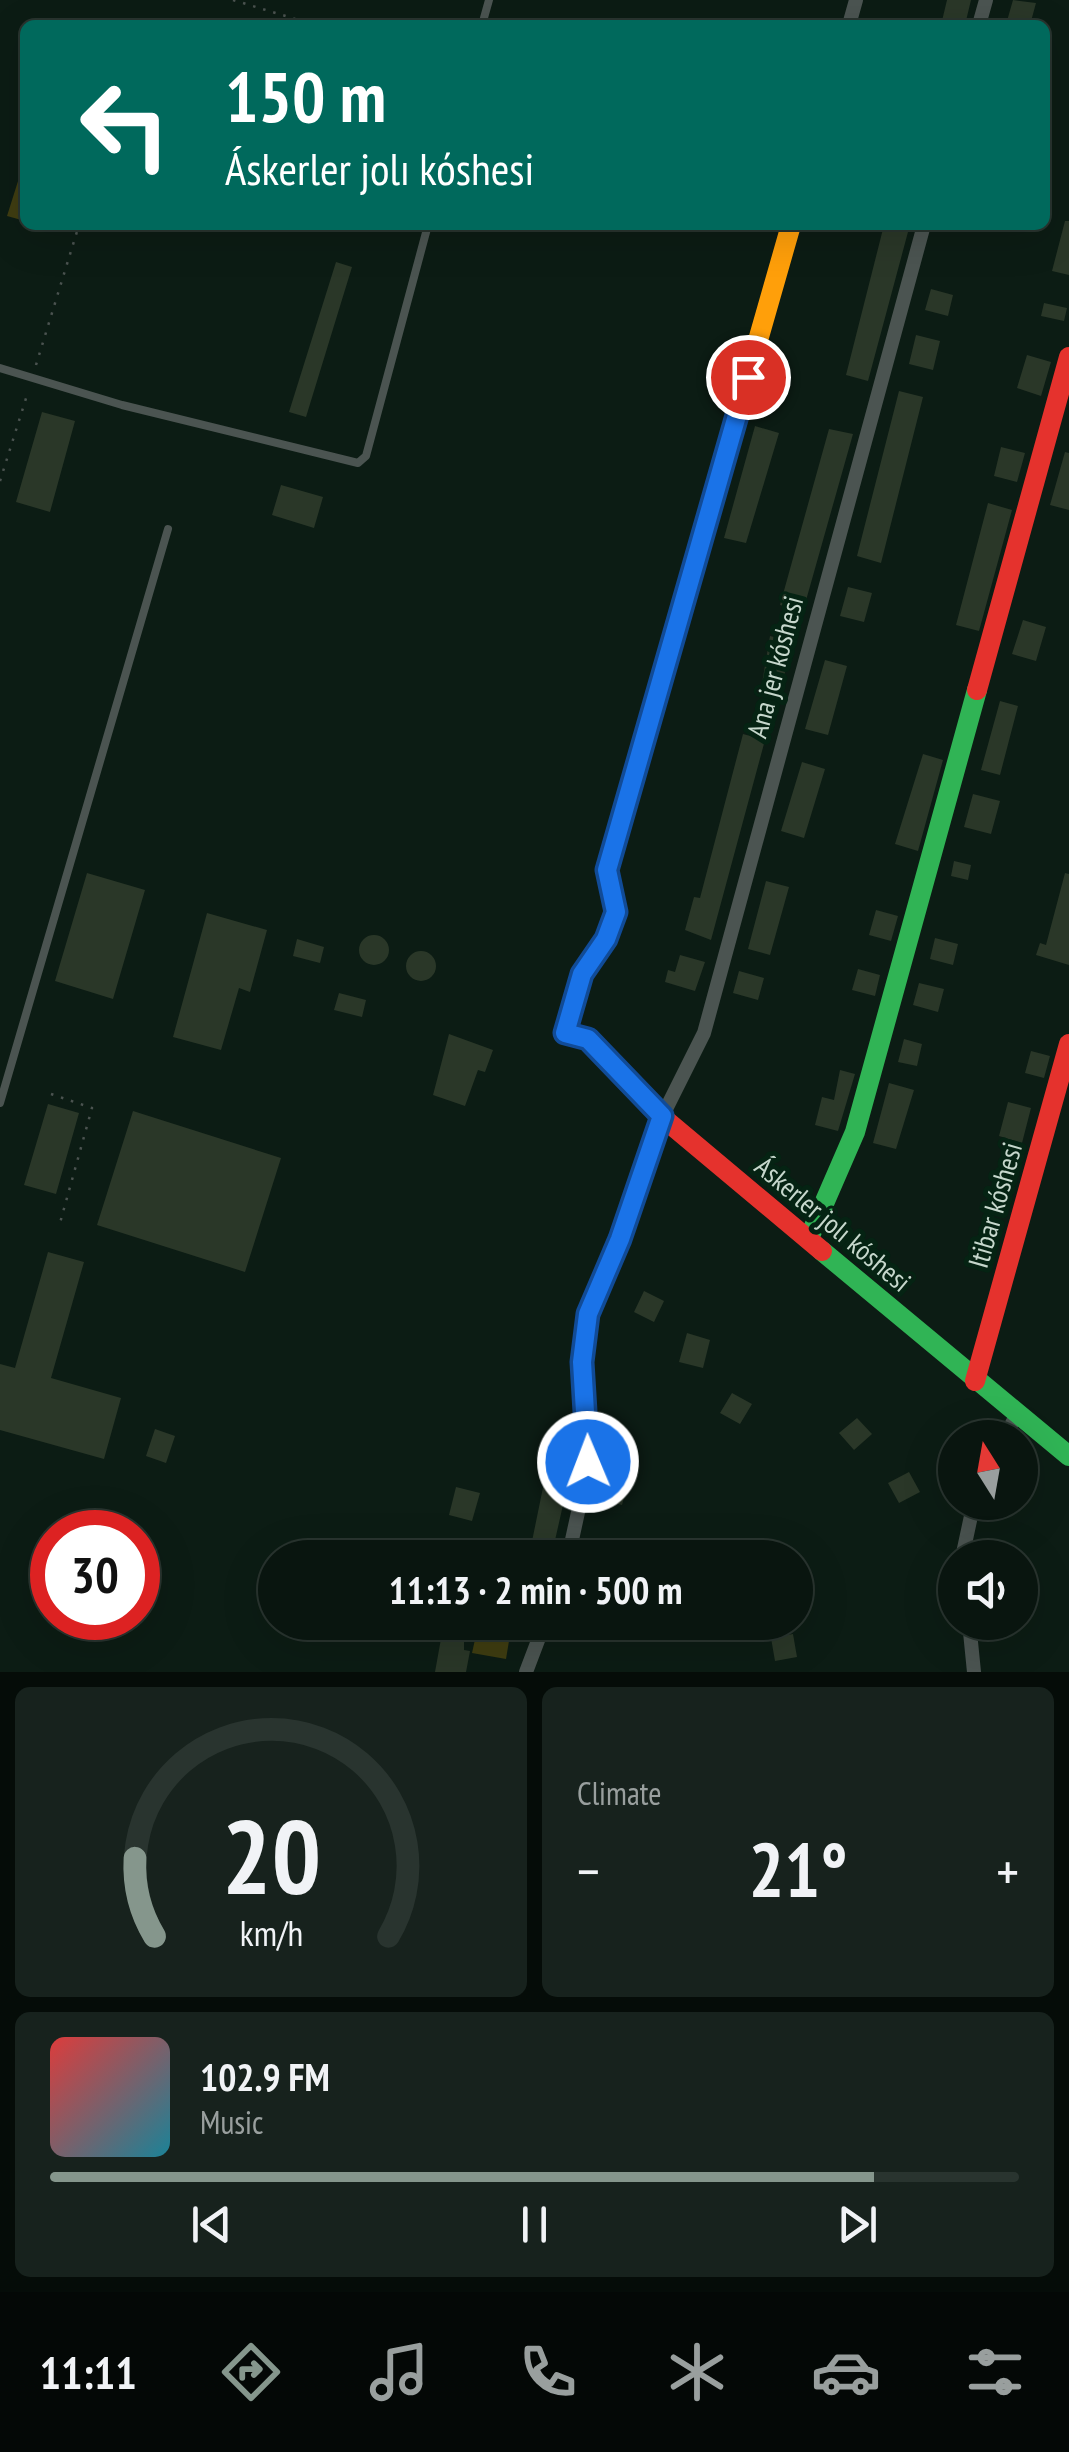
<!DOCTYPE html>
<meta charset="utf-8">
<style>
body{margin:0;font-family:"PT Sans Narrow",sans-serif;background:#17221d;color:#f1f3f6;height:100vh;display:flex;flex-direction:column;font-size:38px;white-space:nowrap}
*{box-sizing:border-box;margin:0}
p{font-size:32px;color:#999f9e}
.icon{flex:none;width:55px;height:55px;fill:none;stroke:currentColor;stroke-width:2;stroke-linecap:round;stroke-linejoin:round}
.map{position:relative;height:1672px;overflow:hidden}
.sheet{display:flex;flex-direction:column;gap:15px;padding:15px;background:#050c08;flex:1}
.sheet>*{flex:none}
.banner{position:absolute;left:20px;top:20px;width:1030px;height:210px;border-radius:15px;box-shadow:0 10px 40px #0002,0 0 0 2px #29342f;background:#00695c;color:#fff;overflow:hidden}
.needle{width:65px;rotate:349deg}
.tools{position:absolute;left:938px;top:1420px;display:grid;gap:20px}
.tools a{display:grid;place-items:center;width:100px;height:100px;border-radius:50%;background:#09150f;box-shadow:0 10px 40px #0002,0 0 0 2px #29342f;font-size:50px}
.speed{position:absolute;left:30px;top:1510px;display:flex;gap:20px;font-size:50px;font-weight:700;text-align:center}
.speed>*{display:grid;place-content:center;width:130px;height:130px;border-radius:50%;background:#09150f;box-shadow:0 10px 40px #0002,0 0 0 2px #29342f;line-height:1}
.speed .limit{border:15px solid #d22;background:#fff;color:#111}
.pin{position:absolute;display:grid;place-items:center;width:85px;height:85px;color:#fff;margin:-42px;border:5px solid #fff;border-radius:50%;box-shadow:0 2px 10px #0007}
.me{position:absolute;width:110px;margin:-55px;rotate:359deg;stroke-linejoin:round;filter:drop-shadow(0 0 8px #0008)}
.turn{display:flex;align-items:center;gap:35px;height:210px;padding:0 40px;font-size:45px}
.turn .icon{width:130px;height:130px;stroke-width:2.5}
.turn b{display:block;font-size:70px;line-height:85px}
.big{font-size:75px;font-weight:700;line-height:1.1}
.sheet .widget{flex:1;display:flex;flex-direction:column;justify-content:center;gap:15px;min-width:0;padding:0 35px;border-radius:15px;background:#17221d}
.sheet .dial{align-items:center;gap:0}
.dial svg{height:260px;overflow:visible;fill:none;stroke:#29342f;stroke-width:7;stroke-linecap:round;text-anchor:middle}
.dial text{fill:#f1f3f6;stroke:none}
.song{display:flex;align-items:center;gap:30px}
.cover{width:120px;height:120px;border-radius:15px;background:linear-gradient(135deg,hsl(0 70% 55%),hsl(190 70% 35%))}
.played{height:10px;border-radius:5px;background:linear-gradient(90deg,#85968c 85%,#29342f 85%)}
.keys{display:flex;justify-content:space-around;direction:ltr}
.heat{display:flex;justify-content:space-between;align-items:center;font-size:55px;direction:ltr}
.sheet .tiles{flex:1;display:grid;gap:15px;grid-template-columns:1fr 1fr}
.widget:last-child{grid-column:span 2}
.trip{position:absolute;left:258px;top:1540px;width:555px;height:100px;border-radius:50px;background:#09150f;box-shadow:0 10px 40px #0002,0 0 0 2px #29342f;font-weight:700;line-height:100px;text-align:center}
.menu{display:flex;height:160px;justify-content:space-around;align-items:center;background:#040806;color:#999f9e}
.menu .icon{width:70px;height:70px}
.menu .active{color:#85968c}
.menu b{font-size:45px;color:#f1f3f6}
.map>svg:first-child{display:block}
</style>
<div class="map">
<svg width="1069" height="1672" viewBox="0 0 1069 1672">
<rect width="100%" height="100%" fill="#0c1c14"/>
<path fill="#3f3d11" d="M25,159V221L7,216Z
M476,1635L509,1641L506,1659L472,1653Z"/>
<path fill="#2a3728" d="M947,0H971L965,25H941Z
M1013,0L1036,3L1030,25L1007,21Z
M1065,221H1069V275L1052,271Z
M884,225L908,232L868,381L846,375Z
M336,262L352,267L306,417L289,412Z
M931,289L953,295L948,316L925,310Z
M1044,303L1067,308L1064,321L1041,316Z
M916,335L940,341L933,370L909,364Z
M1027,355L1051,362L1041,396L1017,388Z
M899,391L923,397L881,563L857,556Z
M42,412L75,421L50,512L16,502Z
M755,426L779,433L746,543L724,538Z
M829,429L853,434L803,611L780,605Z
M1001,447L1025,453L1017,482L994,476Z
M1065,452L1069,453V510L1050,505Z
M281,485L323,497L314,528L272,515Z
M988,503L1012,510L979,631L956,625Z
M848,587L872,593L864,622L840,616Z
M1023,620L1046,627L1036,661L1012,654Z
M770,636L793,642L778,699L760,695Z
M825,660L847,666L828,735L805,729Z
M1000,701L1018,706L1000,775L981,770Z
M743,734L765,740L711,940L685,930L694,897L700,898Z
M923,754L943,760L918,851L895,844Z
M802,762L825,769L804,838L781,831Z
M973,794L1000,801L991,834L964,827Z
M954,861L971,865L968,880L951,876Z
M87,873L145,890L113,999L55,981Z
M1065,873L1069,874V965L1036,955L1040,943L1046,945Z
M766,881L789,887L770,955L748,949Z
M876,910L898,916L891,941L869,935Z
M207,913L267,930L250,992L239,988L221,1050L173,1037Z
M359 950a15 15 0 1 1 30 0a15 15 0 1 1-30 0Z
M935,938L958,944L953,965L930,959Z
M297,939L324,947L320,963L293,956Z
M406 966a15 15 0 1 1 30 0a15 15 0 1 1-30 0Z
M680,955L705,962L695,991L665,982L668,970L675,972Z
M858,969L880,975L875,996L852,990Z
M739,971L764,978L758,1000L733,993Z
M919,983L944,989L938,1012L913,1005Z
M339,993L366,1000L362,1017L334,1010Z
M449,1034L493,1050L485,1072L478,1070L465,1106L433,1095Z
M904,1039L922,1044L917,1066L898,1062Z
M1031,1051L1050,1056L1044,1078L1025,1073Z
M840,1070L855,1074L838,1131L815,1125L822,1097L834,1100Z
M889,1083L914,1090L896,1149L873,1143Z
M1008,1102L1031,1108L1022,1143L999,1136Z
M48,1104L79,1113L56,1194L24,1185Z
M133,1111L281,1158L245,1272L97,1225Z
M48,1252L84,1262L51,1378L121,1398L104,1459L0,1430V1364L15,1368Z
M644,1291L664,1301L654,1322L634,1312Z
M687,1333L710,1340L703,1368L679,1362Z
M732,1393L752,1404L740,1424L720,1413Z
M857,1418L872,1434L854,1450L839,1433Z
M155,1429L175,1436L166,1463L146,1456Z
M547,1468L570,1474L551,1558L530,1551Z
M607,1470L630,1476L622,1505L599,1499Z
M909,1472L920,1492L899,1503L888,1483Z
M456,1487L480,1493L472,1521L449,1515Z
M444,1622H464V1650L470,1651L466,1672H435Z
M793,1634L797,1657L775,1661L771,1638Z"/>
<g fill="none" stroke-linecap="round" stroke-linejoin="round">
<path stroke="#4b5350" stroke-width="2.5" stroke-dasharray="2.5 8" stroke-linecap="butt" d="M233,0L315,25
M36,365L79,225
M0,481L28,392
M51,1094L92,1108L60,1223"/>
<path stroke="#4b5451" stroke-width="8" d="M482,25L489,0
M0,368L122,405L358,463L366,456L428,225
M0,1103L168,529"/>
<path stroke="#4b5451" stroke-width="14" d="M849,25L856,0
M979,25L986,0
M1004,1438L1017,1414
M568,1558L589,1462L582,1362L588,1314L620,1239L662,1117L704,1033L924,225
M962,1558L974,1502
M969,1622L974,1672
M526,1672L545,1622"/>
<path stroke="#30b455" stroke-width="20" d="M809,1238L855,1132L977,690
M822,1251L1069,1456"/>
<path stroke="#ff9f0a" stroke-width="20" d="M654,704L791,225"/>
<path stroke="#e5322d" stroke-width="20" d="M977,690L1069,357
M654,704L607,870L616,912L606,939L582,974L565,1033L588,1039L662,1117L822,1251
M975,1381L1069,1044"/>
</g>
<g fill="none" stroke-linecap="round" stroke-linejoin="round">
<defs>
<path id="route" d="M588,1462L582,1362L588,1314L620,1239L662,1116L588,1039L565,1033L582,974L606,939L616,912L607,870L748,377"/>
</defs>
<use href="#route" stroke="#114b97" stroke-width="25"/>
<use href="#route" stroke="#1a73e8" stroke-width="18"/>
</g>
<g text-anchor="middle" stroke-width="10" stroke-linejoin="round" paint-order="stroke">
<g font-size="28" fill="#c6d7cc" stroke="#052313">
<text transform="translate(775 667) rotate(-75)" y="10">Ana jer kóshesi</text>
<text transform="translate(995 1205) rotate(-74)" y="10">Itibar kóshesi</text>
<text transform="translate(833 1224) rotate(40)" y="10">Áskerler jolı kóshesi</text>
</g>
</g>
</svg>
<div class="tools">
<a><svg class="needle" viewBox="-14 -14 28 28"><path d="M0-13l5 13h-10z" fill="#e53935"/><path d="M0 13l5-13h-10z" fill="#999f9e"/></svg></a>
<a><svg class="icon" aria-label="sound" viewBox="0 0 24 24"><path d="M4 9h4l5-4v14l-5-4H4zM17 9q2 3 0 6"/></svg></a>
</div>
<div class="speed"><div class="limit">30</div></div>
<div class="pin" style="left:748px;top:377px;background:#d93025"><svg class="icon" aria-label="arrive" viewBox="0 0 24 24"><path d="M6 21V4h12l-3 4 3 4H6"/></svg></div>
<svg class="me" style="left:588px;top:1462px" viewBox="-20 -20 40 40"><circle r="17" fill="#1a73e8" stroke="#fff" stroke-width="3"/><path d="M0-11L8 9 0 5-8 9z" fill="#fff"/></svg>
<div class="trip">11:13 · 2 min · 500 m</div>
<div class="banner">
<div class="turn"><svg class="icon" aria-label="left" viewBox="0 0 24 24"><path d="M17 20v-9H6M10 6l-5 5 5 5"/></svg><div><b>150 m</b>Áskerler jolı kóshesi</div></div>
</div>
</div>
<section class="sheet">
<div class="tiles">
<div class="widget dial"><svg viewBox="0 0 100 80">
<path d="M14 69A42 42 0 1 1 86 69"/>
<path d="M14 69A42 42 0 0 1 8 45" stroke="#85968c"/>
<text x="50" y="56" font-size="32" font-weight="700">20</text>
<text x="50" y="72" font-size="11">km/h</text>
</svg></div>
<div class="widget"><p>Climate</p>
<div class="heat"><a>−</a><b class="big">21°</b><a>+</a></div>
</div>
<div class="widget">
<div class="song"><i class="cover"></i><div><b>102.9 FM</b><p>Music</p></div></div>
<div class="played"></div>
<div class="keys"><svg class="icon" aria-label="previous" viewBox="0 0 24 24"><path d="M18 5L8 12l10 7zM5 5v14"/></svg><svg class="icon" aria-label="pause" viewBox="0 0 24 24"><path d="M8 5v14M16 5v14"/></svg><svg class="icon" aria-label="next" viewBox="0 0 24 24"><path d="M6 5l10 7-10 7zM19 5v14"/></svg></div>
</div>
</div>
</section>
<nav class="menu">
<b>11:11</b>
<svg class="icon active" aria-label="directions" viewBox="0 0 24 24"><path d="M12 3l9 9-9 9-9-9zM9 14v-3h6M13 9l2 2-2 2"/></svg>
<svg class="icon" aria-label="music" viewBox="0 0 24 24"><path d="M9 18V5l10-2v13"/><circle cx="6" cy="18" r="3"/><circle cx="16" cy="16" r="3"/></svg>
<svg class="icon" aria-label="phone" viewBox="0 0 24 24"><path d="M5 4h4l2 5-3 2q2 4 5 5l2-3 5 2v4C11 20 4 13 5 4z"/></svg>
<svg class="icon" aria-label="climate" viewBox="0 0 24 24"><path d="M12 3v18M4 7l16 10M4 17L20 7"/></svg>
<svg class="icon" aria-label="car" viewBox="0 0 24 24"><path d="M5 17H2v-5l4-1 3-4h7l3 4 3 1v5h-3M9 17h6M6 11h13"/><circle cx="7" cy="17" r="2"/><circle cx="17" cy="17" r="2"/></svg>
<svg class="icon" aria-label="filters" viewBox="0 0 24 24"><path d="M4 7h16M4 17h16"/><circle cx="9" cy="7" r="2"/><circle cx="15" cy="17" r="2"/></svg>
</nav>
